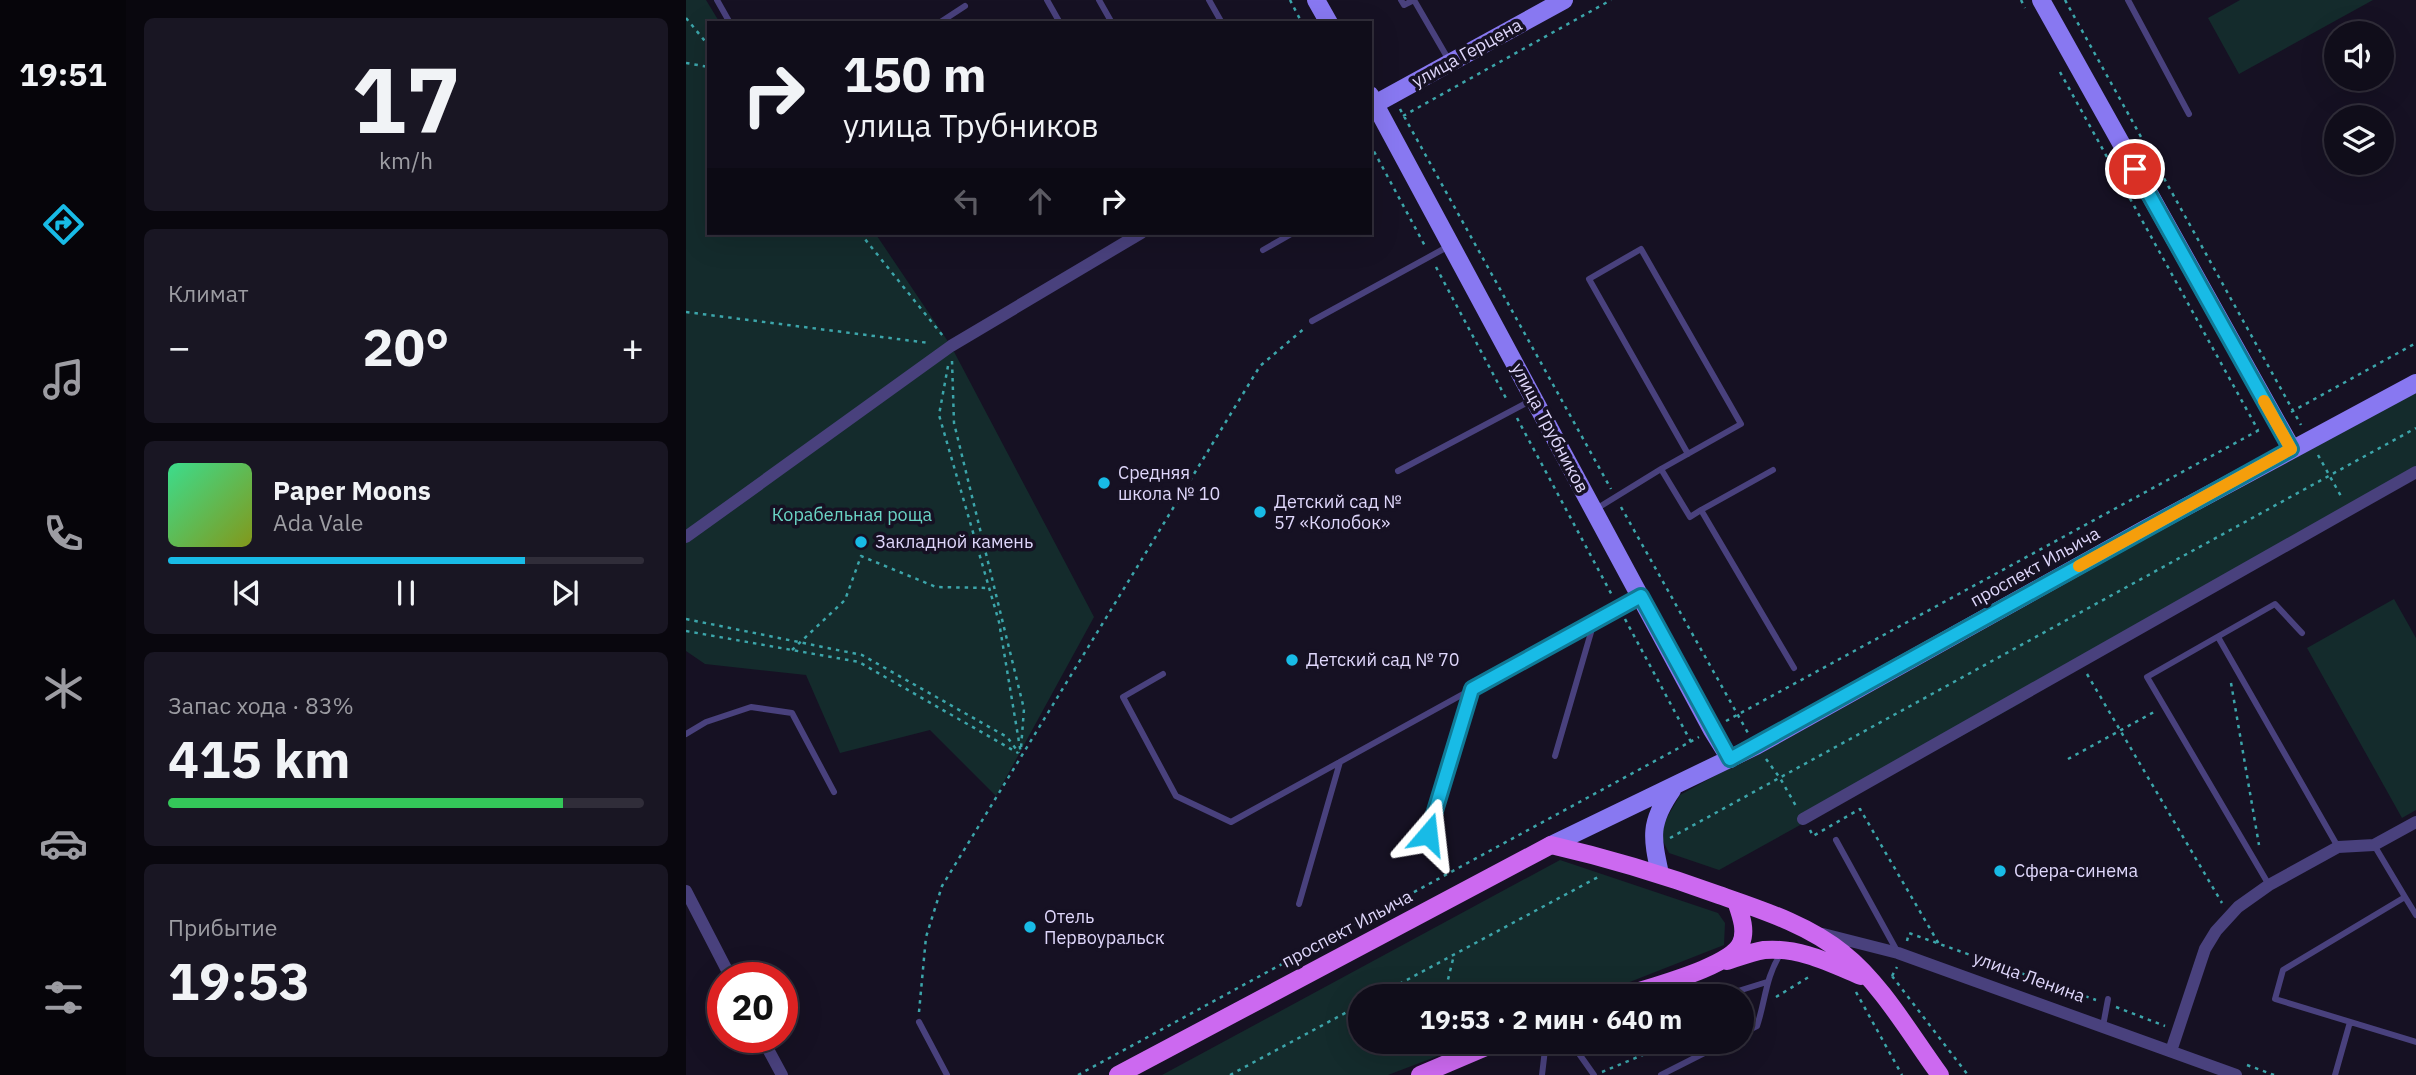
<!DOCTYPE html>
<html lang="ru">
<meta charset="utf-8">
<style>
body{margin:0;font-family:"IBM Plex Sans",sans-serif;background:#191623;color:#f1f3f6;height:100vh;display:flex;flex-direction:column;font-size:26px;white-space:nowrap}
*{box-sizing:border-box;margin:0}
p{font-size:23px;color:#9c9ca2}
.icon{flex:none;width:38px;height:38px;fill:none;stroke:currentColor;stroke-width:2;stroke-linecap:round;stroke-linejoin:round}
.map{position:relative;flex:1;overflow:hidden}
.side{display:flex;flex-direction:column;gap:18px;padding:18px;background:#09070e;width:560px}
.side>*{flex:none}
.guide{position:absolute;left:21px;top:21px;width:665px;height:214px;border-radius:0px;box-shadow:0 7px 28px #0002,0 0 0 2px #302d39;background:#100d1a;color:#f1f3f6;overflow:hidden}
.controls{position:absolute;left:1638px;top:21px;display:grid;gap:14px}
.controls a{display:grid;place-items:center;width:70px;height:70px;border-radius:50%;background:#100d1a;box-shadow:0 7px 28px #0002,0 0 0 2px #302d39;font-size:35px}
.speed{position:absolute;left:21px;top:962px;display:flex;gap:14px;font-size:35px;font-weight:700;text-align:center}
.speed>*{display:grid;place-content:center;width:91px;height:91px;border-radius:50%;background:#100d1a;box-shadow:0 7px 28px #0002,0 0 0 2px #302d39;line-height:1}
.speed .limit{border:10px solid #d22;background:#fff;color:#111}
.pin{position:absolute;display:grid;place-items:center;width:60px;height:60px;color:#fff;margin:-30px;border:4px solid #fff;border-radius:50%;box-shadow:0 2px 7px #0007}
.me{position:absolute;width:77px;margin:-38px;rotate:17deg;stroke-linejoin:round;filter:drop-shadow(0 0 5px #0008)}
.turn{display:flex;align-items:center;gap:24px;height:147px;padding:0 21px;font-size:32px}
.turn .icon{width:91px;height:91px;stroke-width:2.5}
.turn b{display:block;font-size:49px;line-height:60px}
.lanes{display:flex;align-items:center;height:66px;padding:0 21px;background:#0003;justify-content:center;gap:35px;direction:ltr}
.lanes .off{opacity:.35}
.big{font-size:52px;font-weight:800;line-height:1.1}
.side .widget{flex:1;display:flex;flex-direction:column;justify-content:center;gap:10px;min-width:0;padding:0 24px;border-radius:10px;background:#191623}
.side .dial{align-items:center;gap:0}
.dial b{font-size:91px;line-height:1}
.song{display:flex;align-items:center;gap:21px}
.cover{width:84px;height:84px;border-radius:10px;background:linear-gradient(135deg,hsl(150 70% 55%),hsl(70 70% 35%))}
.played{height:7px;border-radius:4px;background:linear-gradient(90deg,#18bbe6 75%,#302d39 75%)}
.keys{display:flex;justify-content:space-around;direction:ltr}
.heat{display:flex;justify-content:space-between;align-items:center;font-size:38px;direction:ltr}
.charge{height:10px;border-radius:5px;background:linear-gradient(90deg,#34c759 83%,#302d39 0)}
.trip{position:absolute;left:662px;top:984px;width:406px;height:70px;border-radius:35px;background:#100d1a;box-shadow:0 7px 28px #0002,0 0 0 2px #302d39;font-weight:800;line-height:70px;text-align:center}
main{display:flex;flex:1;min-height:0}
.menu{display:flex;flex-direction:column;width:126px;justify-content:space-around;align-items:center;background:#06050a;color:#9c9ca2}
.menu .icon{width:49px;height:49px}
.menu .current{color:#18bbe6}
.menu b{font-size:32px;color:#f1f3f6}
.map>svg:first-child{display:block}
</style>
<main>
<nav class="menu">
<b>19:51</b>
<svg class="icon current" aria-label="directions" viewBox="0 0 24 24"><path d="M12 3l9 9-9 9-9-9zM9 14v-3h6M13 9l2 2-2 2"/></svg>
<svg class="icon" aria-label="music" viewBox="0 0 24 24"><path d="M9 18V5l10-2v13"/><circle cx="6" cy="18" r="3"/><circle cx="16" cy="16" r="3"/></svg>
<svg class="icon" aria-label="phone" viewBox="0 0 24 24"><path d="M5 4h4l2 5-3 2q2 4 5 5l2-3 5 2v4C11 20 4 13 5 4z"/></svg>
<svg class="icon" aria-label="climate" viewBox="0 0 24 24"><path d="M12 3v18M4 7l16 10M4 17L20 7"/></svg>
<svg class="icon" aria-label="car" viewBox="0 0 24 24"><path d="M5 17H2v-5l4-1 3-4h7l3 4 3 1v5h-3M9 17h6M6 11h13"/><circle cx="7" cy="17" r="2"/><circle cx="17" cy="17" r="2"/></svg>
<svg class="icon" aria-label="filters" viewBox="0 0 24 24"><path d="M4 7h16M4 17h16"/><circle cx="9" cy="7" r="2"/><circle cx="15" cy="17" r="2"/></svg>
</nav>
<section class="side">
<div class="widget dial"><b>17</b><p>km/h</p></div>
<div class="widget"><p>Климат</p>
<div class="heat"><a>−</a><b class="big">20°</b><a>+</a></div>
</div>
<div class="widget">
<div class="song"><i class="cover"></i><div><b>Paper Moons</b><p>Ada Vale</p></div></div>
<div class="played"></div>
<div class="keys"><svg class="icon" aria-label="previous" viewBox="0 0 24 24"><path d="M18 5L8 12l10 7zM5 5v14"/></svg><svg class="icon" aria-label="pause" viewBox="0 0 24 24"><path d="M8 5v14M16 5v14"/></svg><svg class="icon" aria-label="next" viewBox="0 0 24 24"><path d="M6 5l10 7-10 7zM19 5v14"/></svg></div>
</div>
<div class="widget"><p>Запас хода · 83%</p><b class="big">415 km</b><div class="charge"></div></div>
<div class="widget"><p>Прибытие</p><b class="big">19:53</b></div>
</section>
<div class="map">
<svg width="1730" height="1075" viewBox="0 0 1730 1075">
<rect width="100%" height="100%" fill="#161123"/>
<path fill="#142b2c" d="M0,0H20L34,23H23V233H189L265,346L408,617L310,796L244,730L154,753L120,675L19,664L0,651Z
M1554,0H1687L1553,74L1522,18Z
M1730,389V475L1394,662L1335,703L1033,870L983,853L974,835L978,823L994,795Z
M1708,599L1730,638V810L1716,818L1621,648Z
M874,860L1032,913L1039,923L1038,945L908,996H674V1041H791L702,1075H476Z"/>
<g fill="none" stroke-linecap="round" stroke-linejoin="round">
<path stroke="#3ca5aa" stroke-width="2.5" stroke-dasharray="3.5 5" stroke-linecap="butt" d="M604,0L616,23
M1335,0L1339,8
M1379,0L1615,425
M0,18L23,46
M0,63L23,67
M1374,72L1572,430
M714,109L925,489
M717,116L925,0
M684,144L739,246
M174,233L257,336
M750,267L821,400
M0,312L243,343
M266,361L268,423L338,709L335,748
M262,366L253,415L313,622L335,754
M1605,412L1730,343
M831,418L927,597
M1632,455L1656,498
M935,507L1062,733
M0,619L176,655L321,737L333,753
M939,619L1005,742
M0,631L173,662L332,753
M106,650L159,600L175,556L250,587L303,588
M1401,674L1536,903
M1545,683L1573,845
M1040,721L1575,429
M1080,759L1094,778L1110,806
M1382,759L1468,712
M1124,830L1127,836L1174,809L1253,944
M984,838L1730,428
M1221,941L1223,933L1410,1000
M1206,976L1211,967
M1206,976L1282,1075
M1170,992L1216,1075
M691,996L914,876
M758,996L768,955
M1090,997L1126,975
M1430,1007L1479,1026
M233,1012L240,937L256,886L574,366L620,327
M1055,1013L1065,1009
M743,1053L746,1041
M1561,1065L1588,1075
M916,1072L990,1041
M392,1075L1013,737
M544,1075L674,1005"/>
<path stroke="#49417d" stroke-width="6" d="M31,0L44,23
M361,0L374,23
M413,0L426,23
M523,0L536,23
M715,0L718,5L728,0
M728,0L764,62
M1442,0L1503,114
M253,23L279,6
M577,250L607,233
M626,321L763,246
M975,469L1055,424L955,249L903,279L1002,454
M712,471L846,400
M910,509L975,469L1004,517L1015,510L1108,668
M1015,510L1087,470
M1532,637L1652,847
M477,674L437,697L490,796L545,822L953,597
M0,734L20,722L65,707L106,713L148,792
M869,756L908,622
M742,833L786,689
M1150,840L1211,951
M1688,845L1719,897L1597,970L1589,999L1730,1042
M1583,885L1461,677L1589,604L1616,633
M1719,897L1730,915
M613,904L654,762
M1036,996L1081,982
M233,1022L261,1075
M1417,1026L1422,999
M1055,1034L1071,1026C1080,999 1079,978 1095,953
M884,1041L908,1075
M856,1075L860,1041
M975,1075L1042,1041
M1649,1075L1664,1022"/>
<path stroke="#49417d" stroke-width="12" d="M0,537L265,346L455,233
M1117,819L1730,472
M0,891L45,978
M1137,934L1212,953L1550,1075
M76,1038L96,1075
M1485,1051L1519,949L1530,931L1552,907L1583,885L1652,847L1688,845L1730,822"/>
<path stroke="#8878f1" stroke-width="18" d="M630,0L643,23
M1355,0L1606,449
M684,95L1026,730L1044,759
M689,104L878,0
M865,845L1070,746L1457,530L1730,383
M974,874C966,837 963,823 986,790"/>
<path stroke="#cc69f0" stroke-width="18" d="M1041,961C1053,957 1066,952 1078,950C1113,947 1144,963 1175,976
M938,996C963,987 1045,967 1055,943C1061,930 1054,913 1050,901
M432,1075L865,845C922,858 978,875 1033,895C1076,910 1123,925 1158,954C1195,983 1226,1037 1254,1075
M734,1075L814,1041"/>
</g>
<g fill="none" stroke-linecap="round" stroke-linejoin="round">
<defs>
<path id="route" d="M742,834L786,689L955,596L1044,759L1605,449L1449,169"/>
</defs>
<use href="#route" stroke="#107a96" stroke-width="18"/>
<use href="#route" stroke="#18bbe6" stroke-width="12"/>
<path stroke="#f59e0b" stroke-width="12" d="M1393,566L1605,449L1578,401"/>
</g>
<g fill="#18bbe6" stroke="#161123" stroke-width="2.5">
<circle cx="418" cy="483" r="7"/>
<circle cx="574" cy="512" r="7"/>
<circle cx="175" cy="542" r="7"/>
<circle cx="606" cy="660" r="7"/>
<circle cx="1314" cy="871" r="7"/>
<circle cx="344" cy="927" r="7"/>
</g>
<g text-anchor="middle" stroke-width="7" stroke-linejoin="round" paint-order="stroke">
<g font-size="18" fill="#dfd7fb" stroke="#161123">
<text transform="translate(781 53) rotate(-29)" y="6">улица Герцена</text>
<text transform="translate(864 428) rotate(62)" y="6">улица Трубников</text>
<text transform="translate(1349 567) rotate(-29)" y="6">проспект Ильича</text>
<text transform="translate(661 929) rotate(-28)" y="6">проспект Ильича</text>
<text transform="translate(1343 977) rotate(20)" y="6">улица Ленина</text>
</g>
<g font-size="18" fill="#dfd7fb" stroke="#161123" text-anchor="start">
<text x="432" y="479">Средняя<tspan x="432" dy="21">школа № 10</tspan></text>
<text x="588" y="508">Детский сад №<tspan x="588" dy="21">57 «Колобок»</tspan></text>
<text x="189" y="548">Закладной камень</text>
<text x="620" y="666">Детский сад № 70</text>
<text x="1328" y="877">Сфера-синема</text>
<text x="358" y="923">Отель<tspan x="358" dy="21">Первоуральск</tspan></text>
</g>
<g font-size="18" fill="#6ad4c5" stroke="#161123">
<text x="166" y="521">Корабельная роща</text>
</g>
</g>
</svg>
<div class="controls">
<a><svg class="icon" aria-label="sound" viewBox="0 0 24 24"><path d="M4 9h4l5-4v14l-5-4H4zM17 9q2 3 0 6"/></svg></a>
<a><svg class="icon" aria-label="layers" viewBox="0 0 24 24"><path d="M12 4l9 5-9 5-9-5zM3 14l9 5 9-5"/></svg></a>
</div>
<div class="speed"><div class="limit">20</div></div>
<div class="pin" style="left:1449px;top:169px;background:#d93025"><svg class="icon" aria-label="arrive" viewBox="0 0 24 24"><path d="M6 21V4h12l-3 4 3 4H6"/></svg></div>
<svg class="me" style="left:742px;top:834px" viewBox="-20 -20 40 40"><path d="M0-17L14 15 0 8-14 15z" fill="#18bbe6" stroke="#fff" stroke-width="4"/></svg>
<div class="trip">19:53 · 2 мин · 640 m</div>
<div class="guide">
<div class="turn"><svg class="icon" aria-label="right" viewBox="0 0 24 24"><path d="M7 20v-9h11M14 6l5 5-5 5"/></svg><div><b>150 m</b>улица Трубников</div></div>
<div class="lanes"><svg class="icon off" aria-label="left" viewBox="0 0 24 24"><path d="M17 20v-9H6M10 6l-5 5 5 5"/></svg><svg class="icon off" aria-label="ahead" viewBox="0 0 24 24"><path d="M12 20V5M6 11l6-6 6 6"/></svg><svg class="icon" aria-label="right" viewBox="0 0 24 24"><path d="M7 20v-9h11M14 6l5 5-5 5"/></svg></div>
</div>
</div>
</main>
